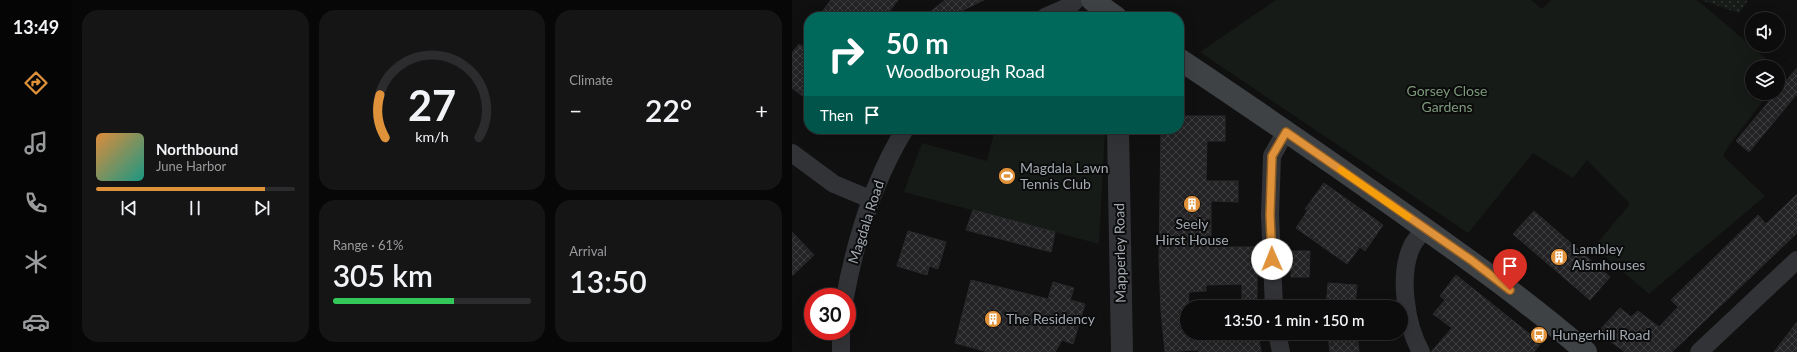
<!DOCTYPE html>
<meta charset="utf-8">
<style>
body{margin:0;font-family:Lato,sans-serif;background:#151516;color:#f1f3f6;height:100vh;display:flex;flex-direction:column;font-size:15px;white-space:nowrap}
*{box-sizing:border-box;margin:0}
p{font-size:13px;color:#9a9b9d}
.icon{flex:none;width:22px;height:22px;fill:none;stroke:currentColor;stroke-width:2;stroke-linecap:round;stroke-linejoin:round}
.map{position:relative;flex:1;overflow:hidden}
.side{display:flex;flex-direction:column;gap:10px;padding:10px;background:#070707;width:720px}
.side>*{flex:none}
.guide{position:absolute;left:12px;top:12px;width:380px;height:122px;border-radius:16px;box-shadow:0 4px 16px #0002,0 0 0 1px #2c2c2e;background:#00695c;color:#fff;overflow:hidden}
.tools{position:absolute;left:953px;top:12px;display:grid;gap:8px}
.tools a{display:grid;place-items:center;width:40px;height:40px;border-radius:50%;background:#0c0c0d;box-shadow:0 4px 16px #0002,0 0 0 1px #2c2c2e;font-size:20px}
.speed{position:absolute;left:12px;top:288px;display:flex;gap:8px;font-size:20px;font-weight:700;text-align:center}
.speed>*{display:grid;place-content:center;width:52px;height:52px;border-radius:50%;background:#0c0c0d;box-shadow:0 4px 16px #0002,0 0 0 1px #2c2c2e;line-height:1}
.speed .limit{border:6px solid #d22;background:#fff;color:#111}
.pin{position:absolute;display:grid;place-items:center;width:34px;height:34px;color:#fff;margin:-41px -17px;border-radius:50% 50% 50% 0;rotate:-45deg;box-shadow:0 0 4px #0007}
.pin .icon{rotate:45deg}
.me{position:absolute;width:44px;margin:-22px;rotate:359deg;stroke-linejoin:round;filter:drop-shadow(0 0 3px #0008)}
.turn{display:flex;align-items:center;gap:14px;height:84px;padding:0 16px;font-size:18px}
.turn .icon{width:52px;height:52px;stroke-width:2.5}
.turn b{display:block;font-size:28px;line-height:34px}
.then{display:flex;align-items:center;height:38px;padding:0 16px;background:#0003;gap:8px;font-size:15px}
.big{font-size:30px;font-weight:600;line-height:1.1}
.side .widget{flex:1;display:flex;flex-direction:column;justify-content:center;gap:6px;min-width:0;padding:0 14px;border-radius:16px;background:#151516}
.side .dial{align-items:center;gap:0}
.dial svg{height:104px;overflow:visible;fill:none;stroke:#2c2c2e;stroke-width:7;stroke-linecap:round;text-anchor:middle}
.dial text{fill:#f1f3f6;stroke:none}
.song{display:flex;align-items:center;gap:12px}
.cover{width:48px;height:48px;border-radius:6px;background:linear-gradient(135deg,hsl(30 70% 55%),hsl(170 70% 35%))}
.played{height:4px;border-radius:2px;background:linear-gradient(90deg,#df9239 85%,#2c2c2e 85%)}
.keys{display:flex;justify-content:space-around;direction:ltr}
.heat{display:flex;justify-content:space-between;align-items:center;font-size:22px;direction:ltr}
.charge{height:6px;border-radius:3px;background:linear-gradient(90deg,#34c759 61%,#2c2c2e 0)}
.side .tiles{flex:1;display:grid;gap:10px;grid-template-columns:repeat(3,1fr)}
.widget:first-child{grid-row:span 2}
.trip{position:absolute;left:388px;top:300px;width:228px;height:40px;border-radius:20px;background:#0c0c0d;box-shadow:0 4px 16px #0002,0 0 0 1px #2c2c2e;font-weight:600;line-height:40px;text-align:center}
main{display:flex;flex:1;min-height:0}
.menu{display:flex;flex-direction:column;width:72px;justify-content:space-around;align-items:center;background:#050505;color:#9a9b9d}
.menu .icon{width:28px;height:28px}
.menu .active{color:#df9239}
.menu b{font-size:18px;color:#f1f3f6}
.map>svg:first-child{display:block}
</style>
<main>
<nav class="menu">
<b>13:49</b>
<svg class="icon active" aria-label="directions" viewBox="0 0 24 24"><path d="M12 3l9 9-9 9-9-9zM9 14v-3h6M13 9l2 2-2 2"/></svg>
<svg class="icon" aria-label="music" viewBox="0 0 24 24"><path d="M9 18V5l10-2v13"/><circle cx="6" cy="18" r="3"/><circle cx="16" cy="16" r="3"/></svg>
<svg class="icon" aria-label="phone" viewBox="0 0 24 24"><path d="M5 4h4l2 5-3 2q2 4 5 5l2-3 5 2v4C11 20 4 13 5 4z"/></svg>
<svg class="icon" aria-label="climate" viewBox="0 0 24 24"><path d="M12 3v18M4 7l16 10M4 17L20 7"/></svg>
<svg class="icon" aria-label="car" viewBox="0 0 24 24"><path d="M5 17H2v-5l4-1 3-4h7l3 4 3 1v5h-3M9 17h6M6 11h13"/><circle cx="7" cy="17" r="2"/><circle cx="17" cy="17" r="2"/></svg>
</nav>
<section class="side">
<div class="tiles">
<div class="widget">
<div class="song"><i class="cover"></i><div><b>Northbound</b><p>June Harbor</p></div></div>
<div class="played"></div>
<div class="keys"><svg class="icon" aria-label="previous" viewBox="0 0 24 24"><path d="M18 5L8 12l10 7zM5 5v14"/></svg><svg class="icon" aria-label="pause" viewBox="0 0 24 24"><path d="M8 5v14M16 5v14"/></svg><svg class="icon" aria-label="next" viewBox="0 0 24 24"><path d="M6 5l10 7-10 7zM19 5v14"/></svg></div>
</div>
<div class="widget dial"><svg viewBox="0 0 100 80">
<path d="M14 69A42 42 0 1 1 86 69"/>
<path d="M14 69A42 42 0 0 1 10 36" stroke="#df9239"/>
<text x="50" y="56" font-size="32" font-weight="700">27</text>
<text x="50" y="72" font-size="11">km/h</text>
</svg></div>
<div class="widget"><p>Climate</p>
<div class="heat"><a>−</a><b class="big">22°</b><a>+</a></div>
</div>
<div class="widget"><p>Range · 61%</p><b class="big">305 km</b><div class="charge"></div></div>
<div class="widget"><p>Arrival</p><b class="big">13:50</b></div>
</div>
</section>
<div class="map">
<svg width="1005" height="352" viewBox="0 0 1005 352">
<defs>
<pattern id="grass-dots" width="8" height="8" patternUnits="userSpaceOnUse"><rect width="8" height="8" fill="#171b17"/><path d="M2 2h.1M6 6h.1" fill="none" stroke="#363936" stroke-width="1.8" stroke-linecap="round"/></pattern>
<pattern id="building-cross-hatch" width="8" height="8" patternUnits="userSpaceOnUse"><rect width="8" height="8" fill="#232325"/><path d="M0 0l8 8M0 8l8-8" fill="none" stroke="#404042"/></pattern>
</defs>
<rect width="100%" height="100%" fill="#101011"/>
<path fill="url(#grass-dots)" d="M909,0H956L947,13Z"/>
<path fill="#171b17" d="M484,0H739L750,9L759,0H905L984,67H960V93H977L938,144L931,156L973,196L857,294L802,247L838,204L795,160L781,178L741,153L676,233L408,52Z
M203,129H313L307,244L112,192L130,143L195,161Z"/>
<path fill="url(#building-cross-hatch)" stroke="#2a2a2d" d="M39,0H106L93,17H26Z
M153,0H192L157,17H132Z
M7,44L17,51V101L0,88V53Z
M1005,68V94L957,152L944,141L984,93H986V90Z
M387,116H433V141H415L414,181H446V202L419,201V247H465V307H450V284L414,285V291L397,292L395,333H418V336L436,333H466L469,352H407L406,350L373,352L369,311L367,259L369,129H387Z
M532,183L591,225L573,251L568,247L555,264L504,228L516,210L513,209Z
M1005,194V233L880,352H833L806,332L828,308L839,317L846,311L867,327L886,307L879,300L966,215L974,224Z
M181,210L263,232L259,252L174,230Z
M742,211L818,277L798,300L721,234Z
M116,231L154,242L146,269L137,266L135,275L105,266Z
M0,232L22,255L0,276Z
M499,251H518L517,277H499Z
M664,275L749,343L742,352H639L660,328L641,314L653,300L648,296Z
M179,280L256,299L261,282L282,288L278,300L293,304L281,344L270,340L263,352H196L163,343Z
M536,283L565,285L563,307H534Z
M1005,322V352H982Z
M565,333L567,352H538L536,335Z"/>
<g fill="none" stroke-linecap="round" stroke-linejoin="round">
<path stroke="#313336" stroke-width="18" d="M253,17L278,6L284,0
M0,153L42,184L78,199
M53,297C64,238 81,181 113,129
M482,307L478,215L480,156L494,131
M485,333L489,352
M49,352V331
M629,352C614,325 606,275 620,246C623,240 629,234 633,228
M907,352L1005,260"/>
<path stroke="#313336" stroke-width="22" d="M326,129L330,352"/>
<path stroke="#3f4245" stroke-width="22" d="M300,0L324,17
M387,59C459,107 530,156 601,206C667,253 733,299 794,352"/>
</g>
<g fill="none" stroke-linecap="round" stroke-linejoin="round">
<defs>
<path id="route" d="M480,259L478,215L480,156L494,132L679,260L718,290"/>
</defs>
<use href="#route" stroke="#915f25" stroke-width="10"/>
<use href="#route" stroke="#df9239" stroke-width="7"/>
<path stroke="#f59e0b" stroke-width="7" d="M549,170L616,217"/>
</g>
<defs>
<symbol id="stadium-disc" viewBox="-11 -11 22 22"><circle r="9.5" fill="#df9239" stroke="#0b0b0c"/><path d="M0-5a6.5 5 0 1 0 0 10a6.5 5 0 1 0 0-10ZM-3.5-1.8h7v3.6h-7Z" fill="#fff"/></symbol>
<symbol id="building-disc" viewBox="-11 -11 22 22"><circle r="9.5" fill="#df9239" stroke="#0b0b0c"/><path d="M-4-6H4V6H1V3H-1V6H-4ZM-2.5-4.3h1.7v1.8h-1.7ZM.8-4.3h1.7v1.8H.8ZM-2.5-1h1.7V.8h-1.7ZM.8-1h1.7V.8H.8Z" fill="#fff"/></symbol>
<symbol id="bus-disc" viewBox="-11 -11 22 22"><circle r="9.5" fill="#df9239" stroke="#0b0b0c"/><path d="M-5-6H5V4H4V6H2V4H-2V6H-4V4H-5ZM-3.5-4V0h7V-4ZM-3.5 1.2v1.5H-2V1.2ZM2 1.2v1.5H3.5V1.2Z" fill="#fff"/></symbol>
</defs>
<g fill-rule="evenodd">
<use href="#stadium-disc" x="205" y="166" width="20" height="20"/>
<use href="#building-disc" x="390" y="194" width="20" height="20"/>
<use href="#building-disc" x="757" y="247" width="20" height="20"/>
<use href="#building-disc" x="191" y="309" width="20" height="20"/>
<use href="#bus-disc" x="737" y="325" width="20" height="20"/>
</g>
<g text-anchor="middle" stroke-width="4" stroke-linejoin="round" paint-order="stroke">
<g font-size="14" fill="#7d9a7b" stroke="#0b0b0c">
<text x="655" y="96">Gorsey Close<tspan x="655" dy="16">Gardens</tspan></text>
</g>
<g font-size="14" fill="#a2a9b1" stroke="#0b0b0c" text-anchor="start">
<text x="228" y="173">Magdala Lawn<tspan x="228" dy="16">Tennis Club</tspan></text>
<text x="400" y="229" text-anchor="middle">Seely<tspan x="400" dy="16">Hirst House</tspan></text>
<text x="780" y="254">Lambley<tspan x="780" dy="16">Alsmhouses</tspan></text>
<text x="214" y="324">The Residency</text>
<text x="760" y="340">Hungerhill Road</text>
</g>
<g font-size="14" fill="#a2a9b1" stroke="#0b0b0c">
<text transform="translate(74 222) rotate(-72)" y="5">Magdala Road</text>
<text transform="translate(328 253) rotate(-91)" y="5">Mapperley Road</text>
</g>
</g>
</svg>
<div class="tools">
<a><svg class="icon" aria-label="sound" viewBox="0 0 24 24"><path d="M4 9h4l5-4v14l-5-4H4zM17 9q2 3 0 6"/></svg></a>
<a><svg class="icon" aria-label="layers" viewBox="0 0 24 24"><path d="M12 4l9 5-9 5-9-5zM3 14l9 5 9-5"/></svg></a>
</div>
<div class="speed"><div class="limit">30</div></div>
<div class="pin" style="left:718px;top:290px;background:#d93025"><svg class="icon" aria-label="arrive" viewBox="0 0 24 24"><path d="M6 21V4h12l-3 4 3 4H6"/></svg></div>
<svg class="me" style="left:480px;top:259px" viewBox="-20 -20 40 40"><circle r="19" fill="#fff"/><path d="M0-13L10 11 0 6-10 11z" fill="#df9239"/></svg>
<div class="trip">13:50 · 1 min · 150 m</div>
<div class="guide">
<div class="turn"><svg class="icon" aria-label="right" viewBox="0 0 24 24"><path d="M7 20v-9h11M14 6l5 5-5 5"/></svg><div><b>50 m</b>Woodborough Road</div></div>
<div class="then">Then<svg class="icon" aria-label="arrive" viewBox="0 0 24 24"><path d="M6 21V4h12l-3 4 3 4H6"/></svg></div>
</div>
</div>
</main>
